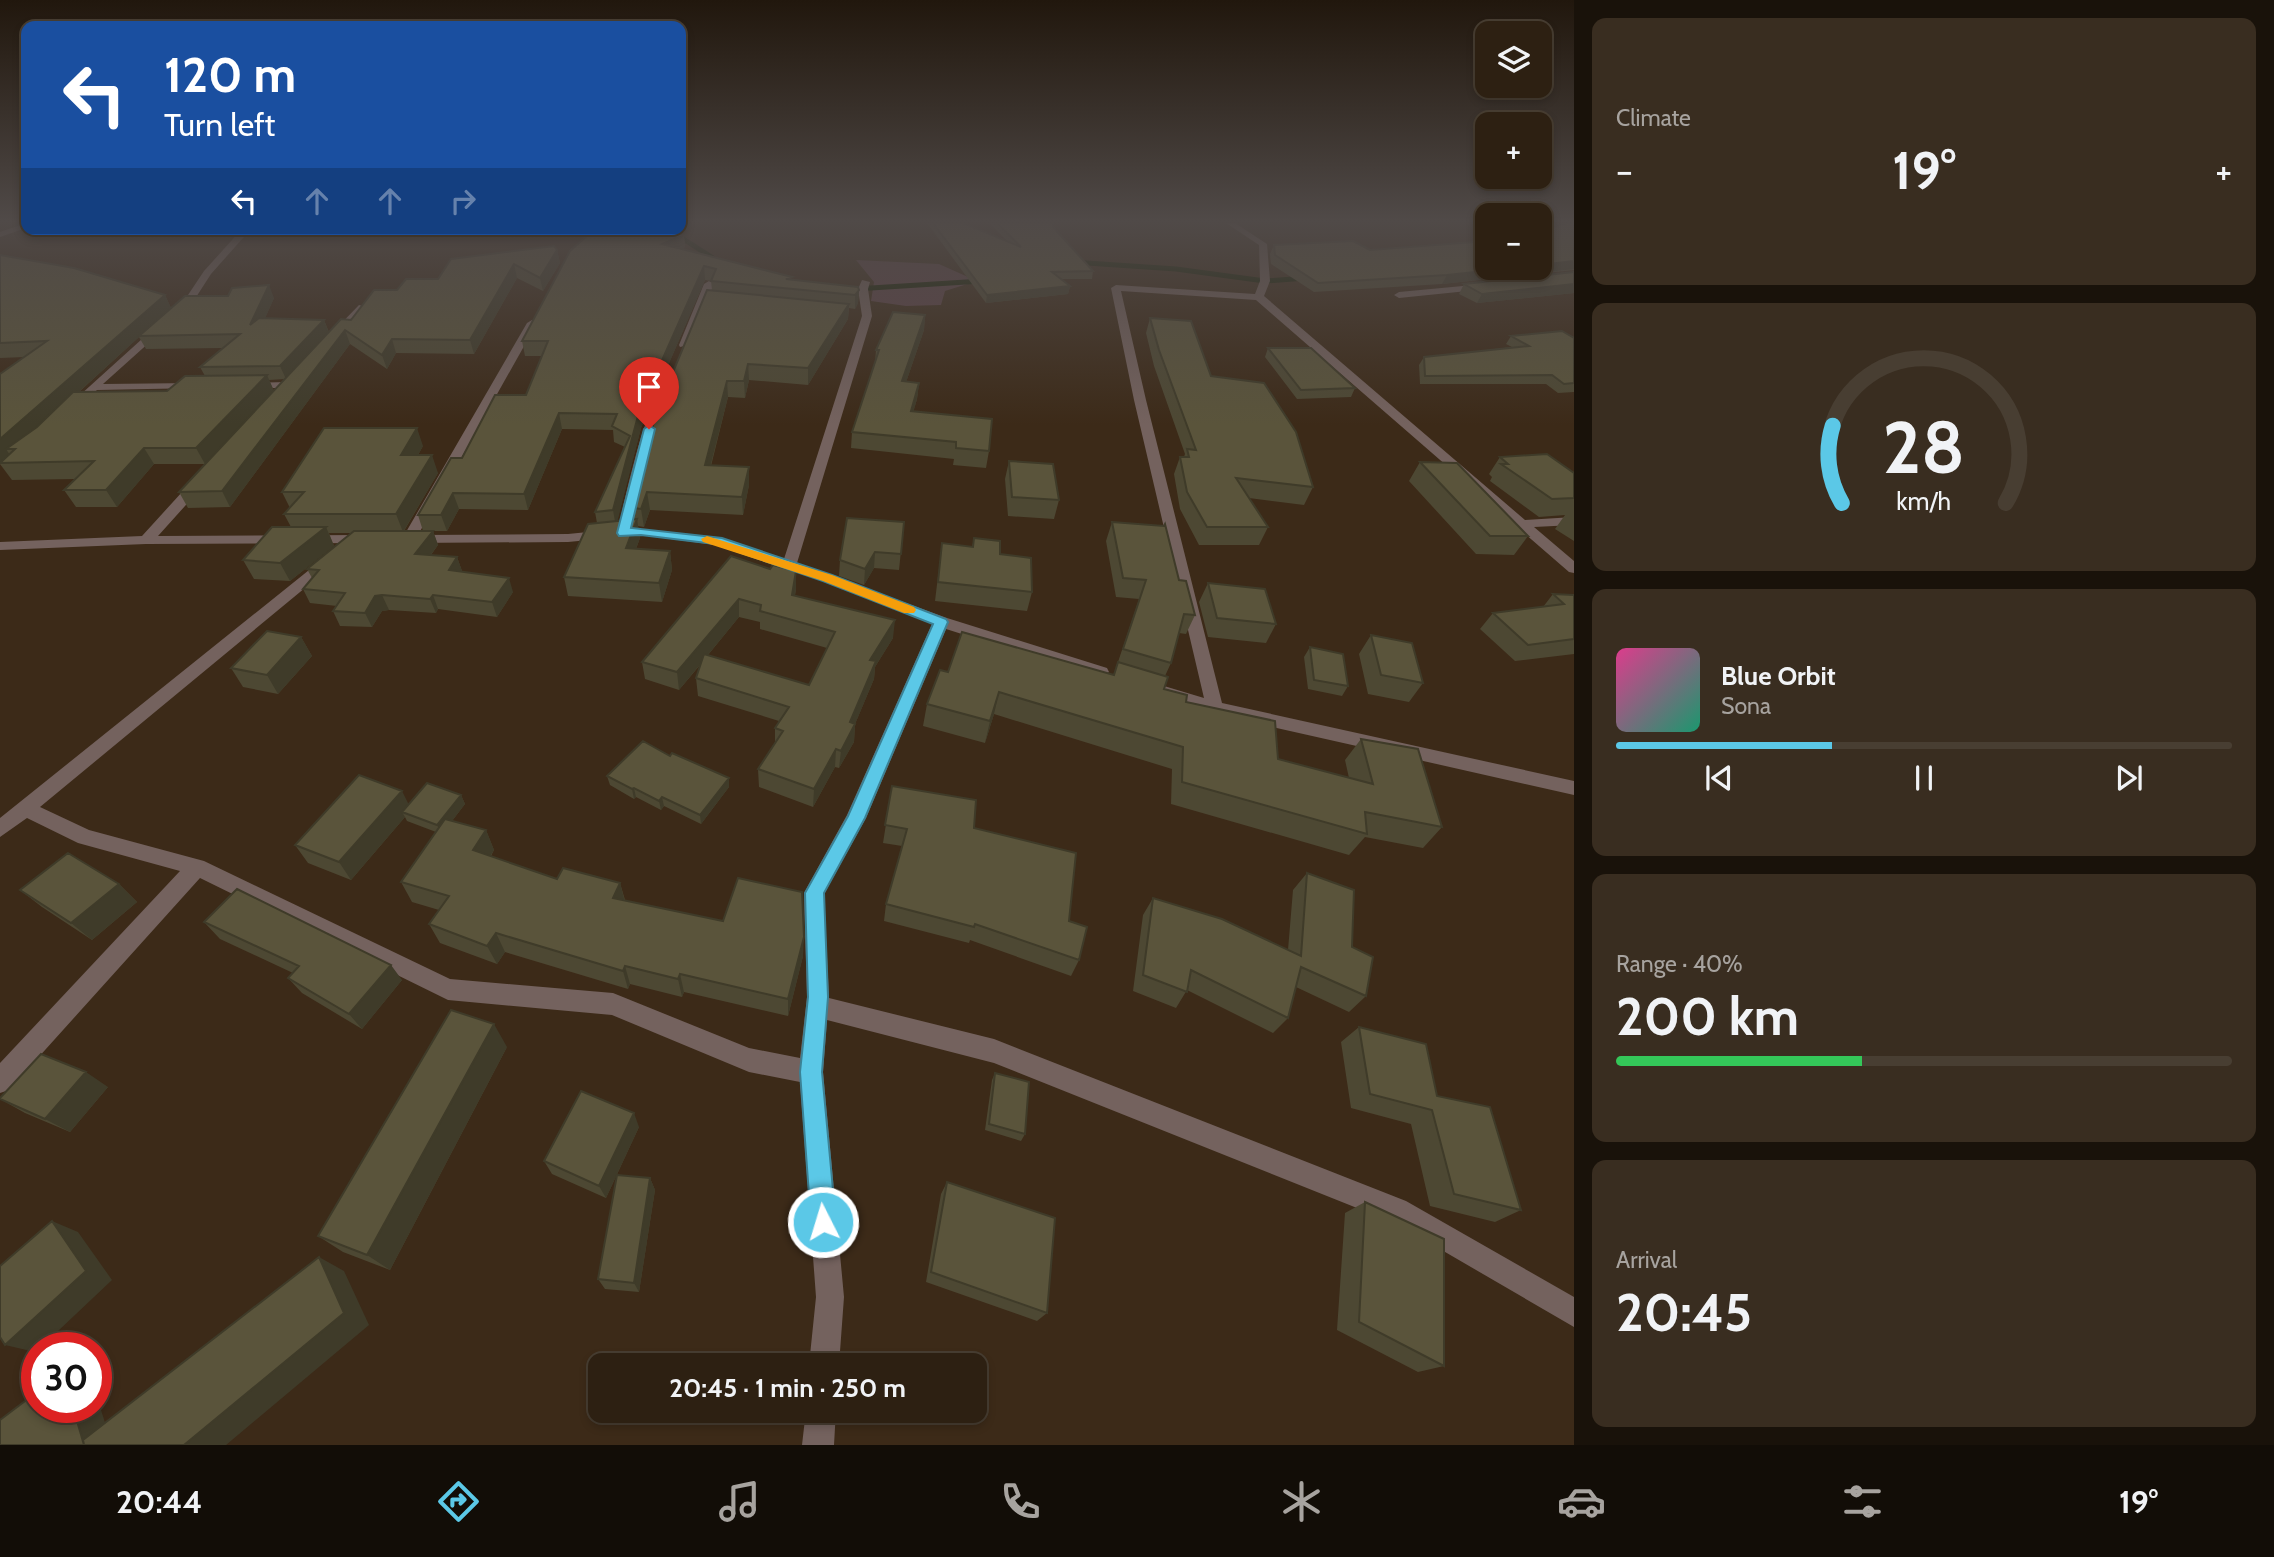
<!DOCTYPE html>
<meta charset="utf-8">
<style>
body{margin:0;font-family:Cabin,sans-serif;background:#392d20;color:#f1f3f6;height:100vh;display:flex;flex-direction:column;font-size:26px;white-space:nowrap}
*{box-sizing:border-box;margin:0}
p{font-size:23px;color:#a7a39f}
.icon{flex:none;width:38px;height:38px;fill:none;stroke:currentColor;stroke-width:2;stroke-linecap:round;stroke-linejoin:round}
.map{position:relative;flex:1;overflow:hidden}
.panel{display:flex;flex-direction:column;gap:18px;padding:18px;background:#19120a;width:700px}
.panel>*{flex:none}
.banner{position:absolute;left:21px;top:21px;width:665px;height:214px;border-radius:14px;box-shadow:0 4px 10px #0003,0 0 0 2px #483e32;background:#1a4fa0;color:#fff;overflow:hidden}
.fabs{position:absolute;left:1475px;top:21px;display:grid;gap:14px}
.fabs a{display:grid;place-items:center;width:77px;height:77px;border-radius:14px;background:#2d2012;box-shadow:0 4px 10px #0003,0 0 0 2px #483e32;font-size:35px}
.speed{position:absolute;left:21px;top:1332px;display:flex;gap:14px;font-size:35px;font-weight:700;text-align:center}
.speed>*{display:grid;place-content:center;width:91px;height:91px;border-radius:50%;background:#2d2012;box-shadow:0 4px 10px #0003,0 0 0 2px #483e32;line-height:1}
.speed .limit{border:10px solid #d22;background:#fff;color:#111}
.pin{position:absolute;display:grid;place-items:center;width:60px;height:60px;color:#fff;margin:-72px -30px;border-radius:50% 50% 50% 0;rotate:-45deg;box-shadow:0 0 7px #0007}
.pin .icon{rotate:45deg}
.me{position:absolute;width:77px;margin:-38px;rotate:355deg;stroke-linejoin:round;filter:drop-shadow(0 0 5px #0008)}
.turn{display:flex;align-items:center;gap:24px;height:147px;padding:0 28px;font-size:32px}
.turn .icon{width:91px;height:91px;stroke-width:2.5}
.turn b{display:block;font-size:49px;line-height:60px}
.lanes{display:flex;align-items:center;height:66px;padding:0 28px;background:#0003;justify-content:center;gap:35px;direction:ltr}
.lanes .off{opacity:.35}
.big{font-size:52px;font-weight:700;line-height:1.1}
.panel .tile{flex:1;display:flex;flex-direction:column;justify-content:center;gap:10px;min-width:0;padding:0 24px;border-radius:14px;background:#392d20}
.panel .dial{align-items:center;gap:0}
.dial svg{height:182px;overflow:visible;fill:none;stroke:#483e32;stroke-width:7;stroke-linecap:round;text-anchor:middle}
.dial text{fill:#f1f3f6;stroke:none}
.song{display:flex;align-items:center;gap:21px}
.cover{width:84px;height:84px;border-radius:10px;background:linear-gradient(135deg,hsl(330 70% 55%),hsl(160 70% 35%))}
.played{height:7px;border-radius:4px;background:linear-gradient(90deg,#5bc8e7 35%,#483e32 35%)}
.keys{display:flex;justify-content:space-around;direction:ltr}
.heat{display:flex;justify-content:space-between;align-items:center;font-size:38px;direction:ltr}
.charge{height:10px;border-radius:5px;background:linear-gradient(90deg,#34c759 40%,#483e32 0)}
.trip{position:absolute;left:588px;top:1353px;width:399px;height:70px;border-radius:14px;background:#2d2012;box-shadow:0 4px 10px #0003,0 0 0 2px #483e32;font-weight:700;line-height:70px;text-align:center}
.tab-bar{display:flex;height:112px;justify-content:space-around;align-items:center;background:#120d07;color:#a7a39f}
.tab-bar .icon{width:49px;height:49px}
.tab-bar .selected{color:#5bc8e7}
.tab-bar b{font-size:32px;color:#f1f3f6}
main{display:flex;flex:1;min-height:0}
.map>svg:first-child{display:block}
</style>
<main>
<div class="map">
<svg width="1574" height="1445" viewBox="0 0 1574 1445">
<rect width="100%" height="100%" fill="#3c2a18"/>
<path fill="#5d4147" d="M856,260L939,264L977,281L945,291L941,305L906,306L871,301L874,282Z"/>
<g fill="none" stroke-linecap="round" stroke-linejoin="round">
<path stroke="#121d01" stroke-width="5" d="M661,229L674,233L716,260
M1072,262L1176,269L1265,281L1306,278
M855,289L982,281"/>
<path fill="#74625e" fill-rule="evenodd" d="M26,223V228L0,237V232Z
M1226,223H1235L1267,244L1270,281L1264,296L1525,520L1574,517V525L1534,527L1574,561V573L1569,572L1256,300L1121,291L1146,400L1222,703L1574,781V795L1215,714L1158,696L1156,692L1158,688L1164,686L1204,698L1134,400L1111,288L1116,285L1255,294L1260,281L1259,245Z
M242,229H251L211,274L191,305L103,384L195,383L199,384V388L97,390L77,409H69V405L184,301L204,271Z
M862,280L870,282L868,289L872,316L797,563L947,618L1107,668L1109,672L1101,678L946,629L866,818L824,894L829,998L994,1039L1406,1201L1574,1297V1327L1397,1224L994,1063L827,1020L823,1072L844,1297L839,1365H809L816,1297L800,1082L749,1072L612,1015L448,1000L200,878L9,1090L0,1093V1063L180,871L78,843L27,818L0,837V818L324,558L329,557L336,561L334,564L40,807L89,830L204,861L450,979L613,993L749,1048L800,1058L807,997L804,893L847,815L932,624L822,581L715,545L641,535L568,542L409,543L402,539L527,323L532,320L537,323L418,535L568,534L618,529C624,505 646,398 664,390L670,393L655,429L632,528L717,537L784,559L862,316L858,289Z
M709,281L714,284L689,345L680,347L679,345L704,284Z
M1484,284L1489,287L1487,289L1399,298L1394,295L1399,292Z
M359,305L367,307L338,339H330V335Z
M248,383L289,382L295,385L289,388H244L242,386Z
M198,479L203,480V486L158,536L367,535L374,539L367,543L146,544L0,550V542L142,536L193,480Z
M806,1410H836L834,1445H802Z"/>
</g>
<path fill="#4d4833" fill-rule="evenodd" d="M927,223H963L1007,241L989,223H1053V227L1093,271L1092,279H1061L1070,286L1068,294L986,303Z
M1574,223V270L1442,284L1314,292L1271,264L1270,254L1274,245L1370,250L1478,241L1481,236L1488,235V268Z
M684,235L685,247L682,249L792,280L859,290L858,303L855,309L849,308L848,319L808,385L749,380L745,398L728,397L711,466L749,485L743,515L650,510L644,527L638,526L640,538L636,549L670,551L672,570L662,602L568,596L564,577L597,523L595,512L625,447L614,442L613,430L562,429L528,510L459,509L447,531H433L438,545L431,555L457,557L462,571L513,592L497,617L438,609L436,613L389,610L382,611L372,627L340,626L333,611L337,606L310,603L303,589L312,578L307,569L352,533H329L334,546L290,581L254,579L243,560L291,527L284,514L290,508L282,492L423,446L418,455L438,473L404,531H423L418,515L462,458L526,395L542,356H525L522,341ZM705,280L711,281L712,290L633,508L634,519L617,521L641,428Z
M557,250L560,263L543,291L517,278L474,354L396,353L387,369L350,344L230,507L188,508L179,492L205,464H154L117,507H76L64,490L76,479L12,480L0,464V374L25,357L0,358V255L165,295L171,308L274,298L265,318L324,320L329,332L397,290ZM139,337L146,349L223,348L200,367L205,376L167,391L79,392ZM285,379L274,391L269,380Z
M1574,272V293L1477,303L1459,294L1464,284Z
M925,315L924,330L906,382L919,383L917,399L913,412L989,451L986,468L953,465L954,459L851,448L852,432L875,363L876,350Z
M1150,318L1211,376L1313,487L1304,505L1249,498L1268,527L1259,545H1199L1180,509L1174,474L1180,457H1184L1185,454L1154,366L1146,333Z
M1511,336L1574,338V392L1558,393L1546,384H1420L1419,365L1424,357L1512,347L1506,344Z
M1268,348L1355,388L1351,397L1297,399L1265,357Z
M1500,457L1574,473V541L1555,529L1565,515L1539,517L1490,481L1492,477L1489,474Z
M1009,461L1059,500L1054,519L1008,516L1005,479Z
M1420,462L1528,536L1514,555L1476,554L1409,481Z
M904,522L899,570L874,568L864,585L839,576L840,560Z
M1112,522L1179,580L1195,615L1186,634L1179,633L1171,663L1165,676L1164,689L1278,759L1349,778L1345,760L1361,739L1442,827L1423,848L1365,837L1349,855L1171,804L1172,769L994,714L985,743L923,726L927,704L948,672L1114,674L1139,599L1116,597L1106,541Z
M974,538L1000,554L1032,592L1027,611L935,601L942,543L972,547Z
M731,556L796,589L795,595L893,638L875,667L874,679L855,724L854,742L839,768L835,767L813,807L759,787L758,769L775,743V728L779,721L698,696L696,678L700,665L679,690L645,679L642,662ZM739,617L760,622V629L827,648L809,685L708,655Z
M1208,583L1276,624L1266,643L1208,637L1199,602Z
M1553,594L1574,595V654L1515,661L1480,629L1493,613L1543,607Z
M1371,635L1423,683L1409,702L1368,694L1359,654Z
M301,637L312,656L278,694L243,687L231,668Z
M1310,647L1348,686L1342,696L1308,689L1304,657Z
M607,776L729,787L701,824L664,806L661,810L636,797L634,799L610,785Z
M892,786L1069,921L1079,960L1071,976L970,940L969,943L884,921L886,904L902,846L883,843Z
M461,795L465,804L452,821L486,830L494,850L491,856L557,879L620,883L625,900L803,956L788,1016L684,992L682,997L630,984L628,989L505,952L497,964L440,943L429,924L439,910L412,902L401,882L436,832L407,821L405,817L351,880L308,863L295,845L409,804Z
M1307,873L1352,947L1366,996L1349,1012L1296,987L1288,1018L1273,1033L1187,990L1176,1008L1133,991L1143,915L1153,898L1288,950L1293,890Z
M119,884L137,902L92,940L42,907L20,890Z
M204,922L402,980L362,1029L302,993L288,978L293,973L220,939Z
M1359,1027L1437,1096L1521,1210L1495,1222L1430,1206L1411,1124L1351,1108L1341,1042Z
M507,1047L390,1270L343,1252L318,1236Z
M995,1073L1025,1134L1021,1141L985,1130L992,1080Z
M108,1087L70,1132L25,1113L0,1099Z
M639,1127L606,1198L552,1174L544,1161Z
M650,1178L655,1190L639,1292L605,1289L598,1279Z
M947,1182L1047,1313L1037,1321L926,1282L941,1194Z
M1365,1202L1444,1366L1418,1372L1337,1330L1345,1213Z"/>
<path fill="#3f3b29" d="M684,235L685,247L664,257L662,244Z
M557,250L560,263L543,291L540,278Z
M1574,261V269L1442,284L1447,275L1513,268H1540V265Z
M514,264L517,278L474,354L470,340Z
M704,266L705,280L641,428L616,527L613,510L639,412Z
M1574,284V293L1477,303L1482,294Z
M269,285L274,298L256,339L250,325Z
M1070,286L1068,294L986,303L987,295Z
M859,290L858,303L855,309V295Z
M165,295L171,308L139,336V337L16,449H6L10,455L0,464V439Z
M849,304L848,319L808,385V368Z
M925,315L924,330L901,397L902,381Z
M324,320L329,333L286,379L280,366Z
M345,330L350,344L230,507L222,491Z
M392,339L396,353L387,369L382,355Z
M748,364L749,380L745,398L744,381Z
M267,375L274,391L205,464L196,448Z
M727,381L728,397L706,483L705,465Z
M919,383L917,399L909,428L911,411Z
M559,413L562,429L528,510L524,494Z
M417,428L423,446L408,473L401,455Z
M144,448L154,464L117,507L106,490Z
M432,455L438,473L403,532L396,514Z
M749,467V485L743,515L742,497Z
M647,492L650,510L644,527L641,509Z
M453,493L459,509L447,531L441,515Z
M637,519L640,538L629,567L626,548Z
M326,527L334,546L290,581L280,563Z
M433,531L438,545L421,568L415,554Z
M670,551L672,570L662,602L659,583Z
M875,552L874,568L864,585L865,569Z
M457,557L462,571L449,570Z
M796,571V589L792,613V595Z
M509,578L513,592L497,617L492,602Z
M382,595L389,610L382,611L372,627L365,613L375,596Z
M433,595L438,609L436,613L430,599Z
M739,599V617L679,690L677,672Z
M895,620L893,638L875,667L874,679L853,729L855,724L854,742L839,768L841,751L870,660Z
M301,637L312,656L278,694L267,675Z
M999,692L994,714L985,743L990,721Z
M836,749L835,767L813,807L814,789Z
M729,778V787L701,824L700,815Z
M634,788L636,797L634,799L632,789Z
M402,791L411,809L402,812L405,817L351,880L339,862Z
M461,795L465,804L442,834L437,825Z
M662,797L664,806L661,810L659,801Z
M486,830L494,850L482,869L473,850Z
M620,883L625,902L613,898Z
M119,884L137,902L92,940L71,923Z
M496,933L505,952L497,964L487,946Z
M804,937L803,956L788,1016V999Z
M391,965L402,980L362,1029L349,1014Z
M625,966L630,984L628,989L623,971Z
M680,974L684,992L682,997L678,979Z
M494,1024L507,1047L390,1270L367,1255Z
M86,1072L108,1087L70,1132L45,1119Z
M634,1113L639,1127L606,1198L599,1186Z
M650,1178L655,1190L639,1292L634,1283Z
M52,1221L78,1232L112,1280L40,1348H37V1351L35,1352L5,1345Z
M319,1257L344,1271L369,1325L226,1445H184Z
M96,1394L112,1445H84L73,1407H96Z"/>
<path fill="#5a543b" stroke="#3f3b29" stroke-width="2" d="M933,223H963L1021,247L997,223H1053V227L1093,271L1052,272L1070,286L987,295Z
M1566,223H1574V261L1540,265V231Z
M595,229L621,230L622,229H663L684,235L662,244L792,277L786,279L858,287L859,290L855,295L711,281L716,269L704,266L639,412L613,510L595,512L630,436L612,426L617,414L559,413L524,494L453,493L441,515H418L451,458H462L495,395H526L548,341H522L570,251Z
M1353,241L1370,250L1488,241V268H1513L1447,275L1318,283L1275,255L1274,245Z
M554,246L557,250L540,278L514,264L470,340L392,339L382,355L345,330L222,491L179,492L341,319L351,320L374,290H397L406,279H438L451,259Z
M0,255L74,268L165,295L0,439V374L47,341L0,343Z
M1574,272V284L1482,294L1464,284Z
M269,285L250,325L259,318L324,320L280,366L200,367L240,334L139,336L185,296H228L232,288Z
M707,290L849,304L808,368L748,364L744,381H727L705,465L749,467L742,497L647,492L641,509L633,508L656,413Z
M893,312L925,315L902,381L919,383L911,411L992,419L989,451L956,448V442L852,432L879,350H876Z
M1150,318L1191,321L1211,376L1264,383L1296,432L1313,487L1236,478L1268,527H1207L1187,492L1180,457H1189L1187,449L1196,450L1159,350Z
M1562,331L1574,338V383L1564,384L1552,375L1425,376L1424,357L1529,346L1511,336Z
M1268,348H1311L1355,388L1301,390Z
M267,375L196,448H144L106,490H64L94,461L0,463L15,449H6L37,427L73,392L167,391L185,376Z
M324,428H417L401,455H432L396,514H284L304,492H282Z
M1547,454L1574,473V498L1552,499L1501,464H1508L1500,457Z
M1009,461L1053,464L1059,500L1012,497Z
M1420,462L1457,463L1528,536H1490Z
M847,518L904,522L901,554L875,552L865,569L840,560Z
M637,519L626,548L670,551L659,583L564,577L588,524Z
M1112,522L1164,526L1165,524L1179,580L1186,581L1195,615L1184,614L1171,663L1123,649L1146,580L1123,578Z
M272,527H326L280,563L243,560Z
M354,531H433L415,554L457,557L449,570L509,578L492,602L433,595L430,599L382,595L375,596L365,613L333,611L345,593L303,589L319,570L307,569Z
M974,538L1000,541V554L1031,558L1032,592L938,582L942,543L973,547Z
M731,556L770,569L773,565L796,571L792,595L895,620L870,660L876,661L850,722L855,724L841,751L836,749L814,789L758,769L783,731L775,728L789,707L696,678L704,654L809,685L835,632L760,611L761,605L739,599L677,672L642,662Z
M1208,583L1265,589L1276,624L1217,618Z
M1553,594L1574,595V639L1528,645L1493,613L1564,604Z
M267,631L301,637L267,675L231,668Z
M962,632L1114,675L1118,662L1168,677L1164,689L1187,695L1186,702L1275,721L1278,759L1373,784L1361,739L1418,749L1442,827L1365,812L1367,834L1182,782L1183,747L999,692L990,721L927,704L940,670L948,672Z
M1371,635L1412,643L1423,683L1381,675Z
M1310,647L1343,654L1348,686L1314,680Z
M643,741L670,756L672,753L729,778L700,815L662,797L659,801L634,788L632,789L607,776Z
M359,775L402,791L339,862L295,845Z
M427,783L461,795L437,825L402,812Z
M892,786L976,800L974,828L1076,853L1069,921L1087,927L1079,960L975,924L974,927L886,904L907,829L885,825Z
M445,819L486,830L473,850L557,879L563,868L620,883L613,898L723,921L738,878L802,892L804,937L788,999L680,974L678,979L625,966L623,971L496,933L487,946L429,924L449,896L401,882Z
M68,853L119,884L71,923L20,890Z
M1307,873L1354,890L1352,947L1373,957L1366,996L1301,967L1288,1018L1191,970L1187,992L1143,975L1153,898L1222,919L1301,956Z
M237,889L391,965L349,1014L288,978L299,966L204,922Z
M451,1010L494,1024L367,1255L318,1236Z
M1359,1027L1426,1044L1437,1096L1490,1107L1521,1210L1454,1194L1432,1110L1370,1094Z
M41,1054L86,1072L45,1119L0,1099V1098Z
M995,1073L1029,1082L1025,1134L989,1124Z
M581,1091L634,1113L599,1186L544,1161Z
M617,1175L650,1178L634,1283L598,1279Z
M947,1182L1055,1218L1047,1313L931,1272Z
M1365,1202L1444,1239V1366L1359,1322Z
M52,1221L86,1271L5,1345L0,1337V1266Z
M319,1257L344,1313L184,1445H84L83,1440Z
M37,1392V1407H73L84,1445H0V1420Z"/>
<linearGradient id="sky" x2="0" y2="1"><stop stop-color="#21170d"/><stop offset="0.52" stop-color="#504a48"/><stop offset="1" stop-color="#504a48" stop-opacity="0"/></linearGradient>
<rect width="1574" height="425" fill="url(#sky)"/>
<path fill="#5bc8e7" stroke="#3b8296" stroke-width="2" d="M649,425L655,429L631,528L722,538L832,575L946,619L948,622L865,818L824,893L828,997L822,1072L836,1222L832,1231L823,1234L815,1231L811,1222L800,1072L808,997L805,893L848,816L933,624L823,581L715,544L641,535L619,536L617,533L644,429Z"/>
<path fill="#f59e0b" d="M707,536L832,575L914,607L916,610L914,613H904L823,581L703,542L701,539Z"/>
</svg>
<div class="fabs">
<a><svg class="icon" aria-label="layers" viewBox="0 0 24 24"><path d="M12 4l9 5-9 5-9-5zM3 14l9 5 9-5"/></svg></a>
<a>+</a>
<a>−</a>
</div>
<div class="speed"><div class="limit">30</div></div>
<div class="pin" style="left:649px;top:429px;background:#d93025"><svg class="icon" aria-label="arrive" viewBox="0 0 24 24"><path d="M6 21V4h12l-3 4 3 4H6"/></svg></div>
<svg class="me" style="left:823px;top:1222px" viewBox="-20 -20 40 40"><circle r="17" fill="#5bc8e7" stroke="#fff" stroke-width="3"/><path d="M0-11L8 9 0 5-8 9z" fill="#fff"/></svg>
<div class="trip">20:45 · 1 min · 250 m</div>
<div class="banner">
<div class="turn"><svg class="icon" aria-label="left" viewBox="0 0 24 24"><path d="M17 20v-9H6M10 6l-5 5 5 5"/></svg><div><b>120 m</b>Turn left</div></div>
<div class="lanes"><svg class="icon" aria-label="left" viewBox="0 0 24 24"><path d="M17 20v-9H6M10 6l-5 5 5 5"/></svg><svg class="icon off" aria-label="ahead" viewBox="0 0 24 24"><path d="M12 20V5M6 11l6-6 6 6"/></svg><svg class="icon off" aria-label="ahead" viewBox="0 0 24 24"><path d="M12 20V5M6 11l6-6 6 6"/></svg><svg class="icon off" aria-label="right" viewBox="0 0 24 24"><path d="M7 20v-9h11M14 6l5 5-5 5"/></svg></div>
</div>
</div>
<section class="panel">
<div class="tile"><p>Climate</p>
<div class="heat"><a>−</a><b class="big">19°</b><a>+</a></div>
</div>
<div class="tile dial"><svg viewBox="0 0 100 80">
<path d="M14 69A42 42 0 1 1 86 69"/>
<path d="M14 69A42 42 0 0 1 10 35" stroke="#5bc8e7"/>
<text x="50" y="56" font-size="32" font-weight="700">28</text>
<text x="50" y="72" font-size="11">km/h</text>
</svg></div>
<div class="tile">
<div class="song"><i class="cover"></i><div><b>Blue Orbit</b><p>Sona</p></div></div>
<div class="played"></div>
<div class="keys"><svg class="icon" aria-label="previous" viewBox="0 0 24 24"><path d="M18 5L8 12l10 7zM5 5v14"/></svg><svg class="icon" aria-label="pause" viewBox="0 0 24 24"><path d="M8 5v14M16 5v14"/></svg><svg class="icon" aria-label="next" viewBox="0 0 24 24"><path d="M6 5l10 7-10 7zM19 5v14"/></svg></div>
</div>
<div class="tile"><p>Range · 40%</p><b class="big">200 km</b><div class="charge"></div></div>
<div class="tile"><p>Arrival</p><b class="big">20:45</b></div>
</section>
</main>
<nav class="tab-bar">
<b>20:44</b>
<svg class="icon selected" aria-label="directions" viewBox="0 0 24 24"><path d="M12 3l9 9-9 9-9-9zM9 14v-3h6M13 9l2 2-2 2"/></svg>
<svg class="icon" aria-label="music" viewBox="0 0 24 24"><path d="M9 18V5l10-2v13"/><circle cx="6" cy="18" r="3"/><circle cx="16" cy="16" r="3"/></svg>
<svg class="icon" aria-label="phone" viewBox="0 0 24 24"><path d="M5 4h4l2 5-3 2q2 4 5 5l2-3 5 2v4C11 20 4 13 5 4z"/></svg>
<svg class="icon" aria-label="climate" viewBox="0 0 24 24"><path d="M12 3v18M4 7l16 10M4 17L20 7"/></svg>
<svg class="icon" aria-label="car" viewBox="0 0 24 24"><path d="M5 17H2v-5l4-1 3-4h7l3 4 3 1v5h-3M9 17h6M6 11h13"/><circle cx="7" cy="17" r="2"/><circle cx="17" cy="17" r="2"/></svg>
<svg class="icon" aria-label="filters" viewBox="0 0 24 24"><path d="M4 7h16M4 17h16"/><circle cx="9" cy="7" r="2"/><circle cx="15" cy="17" r="2"/></svg>
<b>19°</b>
</nav>
